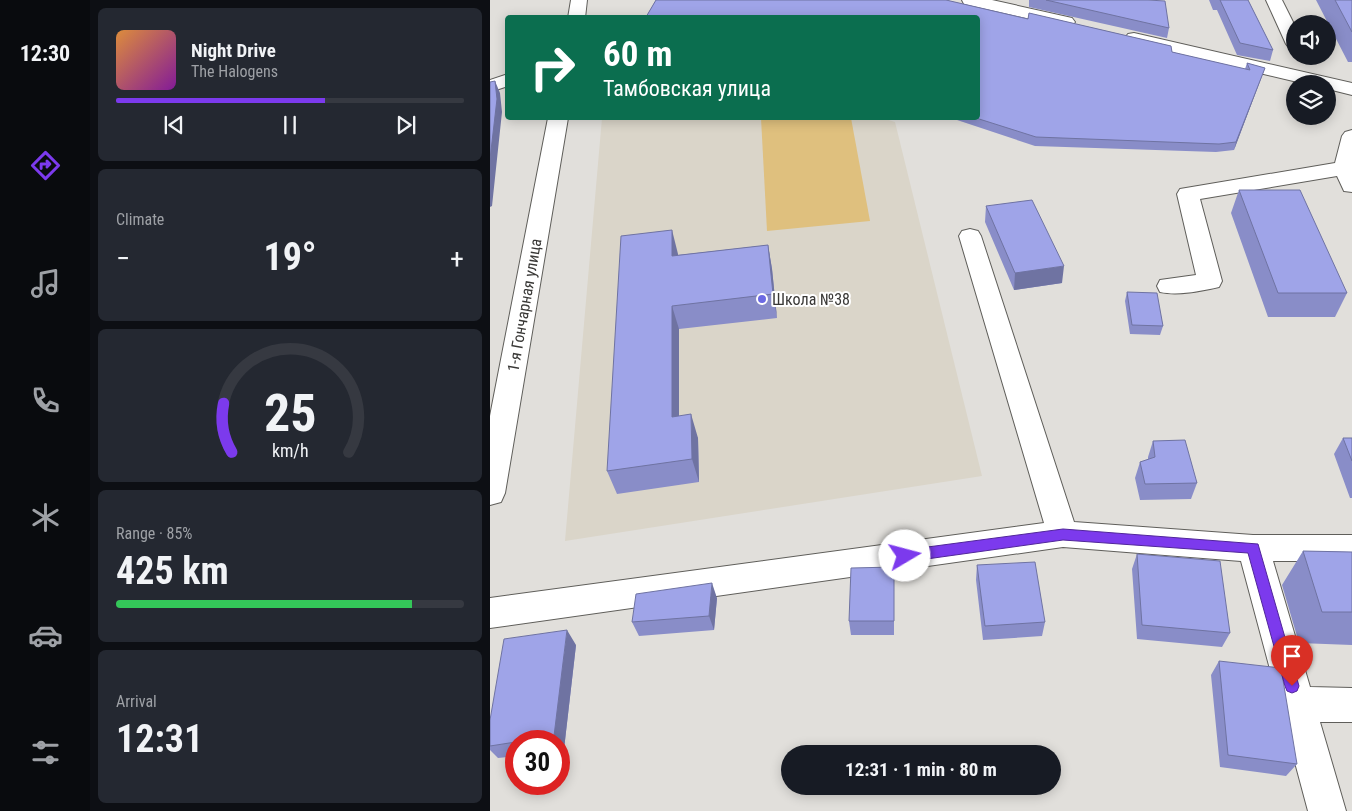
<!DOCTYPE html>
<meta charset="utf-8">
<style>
body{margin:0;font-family:"Roboto Condensed",sans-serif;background:#242831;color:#f1f3f6;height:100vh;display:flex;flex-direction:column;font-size:19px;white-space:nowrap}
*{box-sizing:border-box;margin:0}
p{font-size:16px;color:#9ea1a6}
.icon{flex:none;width:28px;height:28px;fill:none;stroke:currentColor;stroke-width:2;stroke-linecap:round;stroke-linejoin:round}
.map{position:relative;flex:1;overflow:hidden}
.details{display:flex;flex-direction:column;gap:8px;padding:8px;background:#0d0f14;width:400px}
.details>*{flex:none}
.guide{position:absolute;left:15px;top:15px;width:475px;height:105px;border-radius:5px;box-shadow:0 2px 12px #0003;background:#0b6e4f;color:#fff;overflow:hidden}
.buttons{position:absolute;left:796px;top:15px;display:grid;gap:10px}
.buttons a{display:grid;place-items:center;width:50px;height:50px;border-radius:50%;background:#171b24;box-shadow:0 2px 12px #0003;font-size:25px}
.speed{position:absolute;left:15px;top:730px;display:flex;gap:10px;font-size:25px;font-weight:700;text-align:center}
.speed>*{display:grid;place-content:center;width:65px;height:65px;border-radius:50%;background:#171b24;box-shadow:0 2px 12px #0003;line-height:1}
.speed .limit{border:8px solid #d22;background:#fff;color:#111}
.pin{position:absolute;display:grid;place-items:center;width:42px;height:42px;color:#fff;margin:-51px -21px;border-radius:50% 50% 50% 0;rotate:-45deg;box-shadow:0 0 5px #0007}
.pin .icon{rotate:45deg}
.me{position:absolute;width:55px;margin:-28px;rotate:82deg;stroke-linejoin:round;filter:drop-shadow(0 0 4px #0008)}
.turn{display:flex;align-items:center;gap:18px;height:105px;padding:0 15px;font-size:22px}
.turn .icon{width:65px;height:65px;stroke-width:2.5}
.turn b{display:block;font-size:35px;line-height:42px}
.big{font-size:38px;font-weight:700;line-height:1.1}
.details .card{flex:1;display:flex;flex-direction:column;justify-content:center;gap:8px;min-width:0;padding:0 18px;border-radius:8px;background:#242831}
.details .dial{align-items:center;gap:0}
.dial svg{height:130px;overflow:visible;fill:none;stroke:#363941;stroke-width:7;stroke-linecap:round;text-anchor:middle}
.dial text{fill:#f1f3f6;stroke:none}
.song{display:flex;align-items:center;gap:15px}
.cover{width:60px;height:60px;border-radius:8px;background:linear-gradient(135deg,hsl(30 70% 55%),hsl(290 70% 35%))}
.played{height:5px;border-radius:2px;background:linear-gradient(90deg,#7c3aed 60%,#363941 60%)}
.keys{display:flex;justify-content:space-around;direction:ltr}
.heat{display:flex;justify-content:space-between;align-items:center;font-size:28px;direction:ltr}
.charge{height:8px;border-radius:4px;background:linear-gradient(90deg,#34c759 85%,#363941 0)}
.trip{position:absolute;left:291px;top:745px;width:280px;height:50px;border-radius:25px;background:#171b24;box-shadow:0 2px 12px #0003;font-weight:700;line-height:50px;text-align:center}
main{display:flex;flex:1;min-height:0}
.menu{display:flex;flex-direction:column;width:90px;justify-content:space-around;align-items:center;background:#090b0e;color:#9ea1a6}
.menu .icon{width:35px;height:35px}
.menu .active{color:#7c3aed}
.menu b{font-size:22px;color:#f1f3f6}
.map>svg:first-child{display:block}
</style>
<main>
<nav class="menu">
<b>12:30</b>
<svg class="icon active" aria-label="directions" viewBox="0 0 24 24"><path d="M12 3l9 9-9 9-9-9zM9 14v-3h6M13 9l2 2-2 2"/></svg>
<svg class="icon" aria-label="music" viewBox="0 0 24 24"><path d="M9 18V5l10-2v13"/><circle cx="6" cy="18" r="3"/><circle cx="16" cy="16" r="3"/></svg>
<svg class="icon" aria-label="phone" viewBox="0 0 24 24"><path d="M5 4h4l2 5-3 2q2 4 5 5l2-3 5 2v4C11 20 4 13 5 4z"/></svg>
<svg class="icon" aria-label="climate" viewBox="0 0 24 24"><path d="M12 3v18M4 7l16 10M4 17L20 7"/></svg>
<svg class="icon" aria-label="car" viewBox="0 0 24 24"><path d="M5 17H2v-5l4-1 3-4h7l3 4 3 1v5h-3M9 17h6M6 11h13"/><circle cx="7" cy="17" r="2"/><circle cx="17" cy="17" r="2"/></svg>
<svg class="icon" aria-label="filters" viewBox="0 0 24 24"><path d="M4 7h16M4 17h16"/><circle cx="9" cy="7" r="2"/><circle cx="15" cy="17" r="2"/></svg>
</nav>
<section class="details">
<div class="card">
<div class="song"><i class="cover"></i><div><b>Night Drive</b><p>The Halogens</p></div></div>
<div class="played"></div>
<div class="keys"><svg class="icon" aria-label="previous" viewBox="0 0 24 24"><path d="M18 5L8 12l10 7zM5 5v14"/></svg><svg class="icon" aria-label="pause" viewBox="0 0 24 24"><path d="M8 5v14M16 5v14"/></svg><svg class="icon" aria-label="next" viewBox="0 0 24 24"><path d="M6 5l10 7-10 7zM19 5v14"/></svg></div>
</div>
<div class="card"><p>Climate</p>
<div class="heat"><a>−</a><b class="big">19°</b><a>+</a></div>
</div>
<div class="card dial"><svg viewBox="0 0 100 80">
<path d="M14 69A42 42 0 1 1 86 69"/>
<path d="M14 69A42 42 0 0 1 9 39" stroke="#7c3aed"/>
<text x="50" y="56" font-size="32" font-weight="700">25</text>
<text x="50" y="72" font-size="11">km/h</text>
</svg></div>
<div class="card"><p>Range · 85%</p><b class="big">425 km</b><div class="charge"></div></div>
<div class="card"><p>Arrival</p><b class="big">12:31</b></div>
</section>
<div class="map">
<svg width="862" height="811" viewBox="0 0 862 811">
<rect width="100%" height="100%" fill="#e1dfdb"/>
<path fill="#dad5c9" d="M112,118H392L405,122L492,476L75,541Z"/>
<path fill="#dfc07e" d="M271,118H361L380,221L277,231Z"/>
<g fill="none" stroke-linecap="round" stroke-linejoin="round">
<defs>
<path id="minor" d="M81,0H97L95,18H78Z
M472,0H502L582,18L585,22L582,26L576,27L474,4Z
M776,0H792L805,26V49L799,48L796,44Z
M644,33L862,83V95L838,89V84H816L638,42L635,38L638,34Z
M18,74V86L0,92V80Z
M58,118H78L15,493L11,502L0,505V416Z
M862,130V192L854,191L847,176L710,199L732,281L729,287C711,291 688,296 670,292L667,286L670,280L706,275L687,194L690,189L845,163L852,136L855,132Z
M480,229L488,231L491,236L584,522L763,535H862V561H783L820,687L862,688V722H830L856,811H818L751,561L573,547L0,628V598L554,523L469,236L472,231Z"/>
</defs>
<use href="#minor" stroke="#5f5e5a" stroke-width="2"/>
<use href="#minor" fill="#fff" fill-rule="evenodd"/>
</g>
<path fill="#898dc8" d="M166,0H456L538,19L539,13L681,46L682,52L755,69L757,63L775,68L744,150L726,152L545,146L461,118H488V18H156V17Z
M539,0H658L679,28L677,38L539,7Z
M719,0H758L783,50L780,61L747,55L727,10H723Z
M826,0H862V62H858Z
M749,190L857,293L845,317H778L741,213Z
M496,206L572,283L524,290L495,222Z
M278,245L282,269L287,318L189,329V416L208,438L209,482L127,494L117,471L188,255Z
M637,292L673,326L670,335L640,334L635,301Z
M853,438H862V498H860L844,454Z
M663,441L707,483L701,499L650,500L645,478L650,462L658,460V457Z
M813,551L862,552V645L809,643L792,585Z
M647,554L740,633L732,647L647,639L642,569Z
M487,565L555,622L552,636L493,640L486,580Z
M404,567V635H361L359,621Z
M227,598L224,630L149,636L142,622Z
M86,645L74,749L69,750V741H26V756L8,758L0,750V720Z
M729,661L807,764L796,776L730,767L721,675Z"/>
<path fill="#6f73a2" d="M775,68L772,76L744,150L746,142Z
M5,81L10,93L12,112L2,206L0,207V159Z
M182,230L188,254V280L182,256Z
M278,245L282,269L287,318L283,294Z
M574,266L572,283L524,290L525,273Z
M182,306L189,329V440L182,417Z
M201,414L208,438L209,482L202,459Z
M222,583L227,598L224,630L219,616Z
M77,630L86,645L74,749L64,736Z"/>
<path fill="#9fa4e8" stroke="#6f73a2" d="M166,0H456L538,19L539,13L681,46L682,52L760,70L757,63L775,68L746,142L729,144L546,137L486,118H488V18H159L156,17Z
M556,0H658L675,1L679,28Z
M730,0H758L783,50L750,43Z
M845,0H862V32Z
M5,81L7,99L0,159V82Z
M749,190H810L857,293H788Z
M542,200L574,266L525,273L496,206Z
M182,230V256L278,245L283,294L182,306V417L201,414L202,459L117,471L131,236Z
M637,292L667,293L673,326L642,325Z
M853,438H862V461Z
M695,440L707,483L655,484L650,462L665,457L663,441Z
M813,551L862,552V612H832Z
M647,554L730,561L740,633L652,625Z
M545,562L555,622L495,626L487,565Z
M404,567V621H359L361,568Z
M222,583L219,616L142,622L146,594Z
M77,630L64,736L0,746V720L14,639Z
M729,661L791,668L807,764L738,755Z"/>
<path fill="#7c3aed" stroke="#51269a" d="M573,529L768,544L809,686L807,691L802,693L797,691L795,686L758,553L573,540L415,562L410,560L408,556L410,552L415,550Z"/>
<circle fill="#6c6ae3" stroke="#fff" stroke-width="2" cx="272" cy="299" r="5"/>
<g text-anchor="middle" stroke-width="4" stroke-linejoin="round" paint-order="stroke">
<g font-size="16" fill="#393836" stroke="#fff" text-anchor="start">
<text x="282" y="305">Школа №38</text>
</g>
<g font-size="16" fill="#393836" stroke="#fff">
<text transform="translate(34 305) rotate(-80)" y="6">1-я Гончарная улица</text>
</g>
</g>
</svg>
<div class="buttons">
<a><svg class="icon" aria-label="sound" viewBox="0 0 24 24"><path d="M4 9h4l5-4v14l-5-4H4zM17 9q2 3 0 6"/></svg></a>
<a><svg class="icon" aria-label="layers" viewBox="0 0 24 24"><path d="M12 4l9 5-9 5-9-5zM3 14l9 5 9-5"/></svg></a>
</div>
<div class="speed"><div class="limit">30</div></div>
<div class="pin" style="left:802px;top:686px;background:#d93025"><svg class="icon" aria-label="arrive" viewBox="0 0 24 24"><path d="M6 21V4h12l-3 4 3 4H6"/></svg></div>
<svg class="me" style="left:415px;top:556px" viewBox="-20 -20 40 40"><circle r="19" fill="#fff"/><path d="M0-13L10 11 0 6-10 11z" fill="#7c3aed"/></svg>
<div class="trip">12:31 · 1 min · 80 m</div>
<div class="guide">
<div class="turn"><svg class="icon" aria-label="right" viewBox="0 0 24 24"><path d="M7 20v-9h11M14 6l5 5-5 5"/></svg><div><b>60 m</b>Тамбовская улица</div></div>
</div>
</div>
</main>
